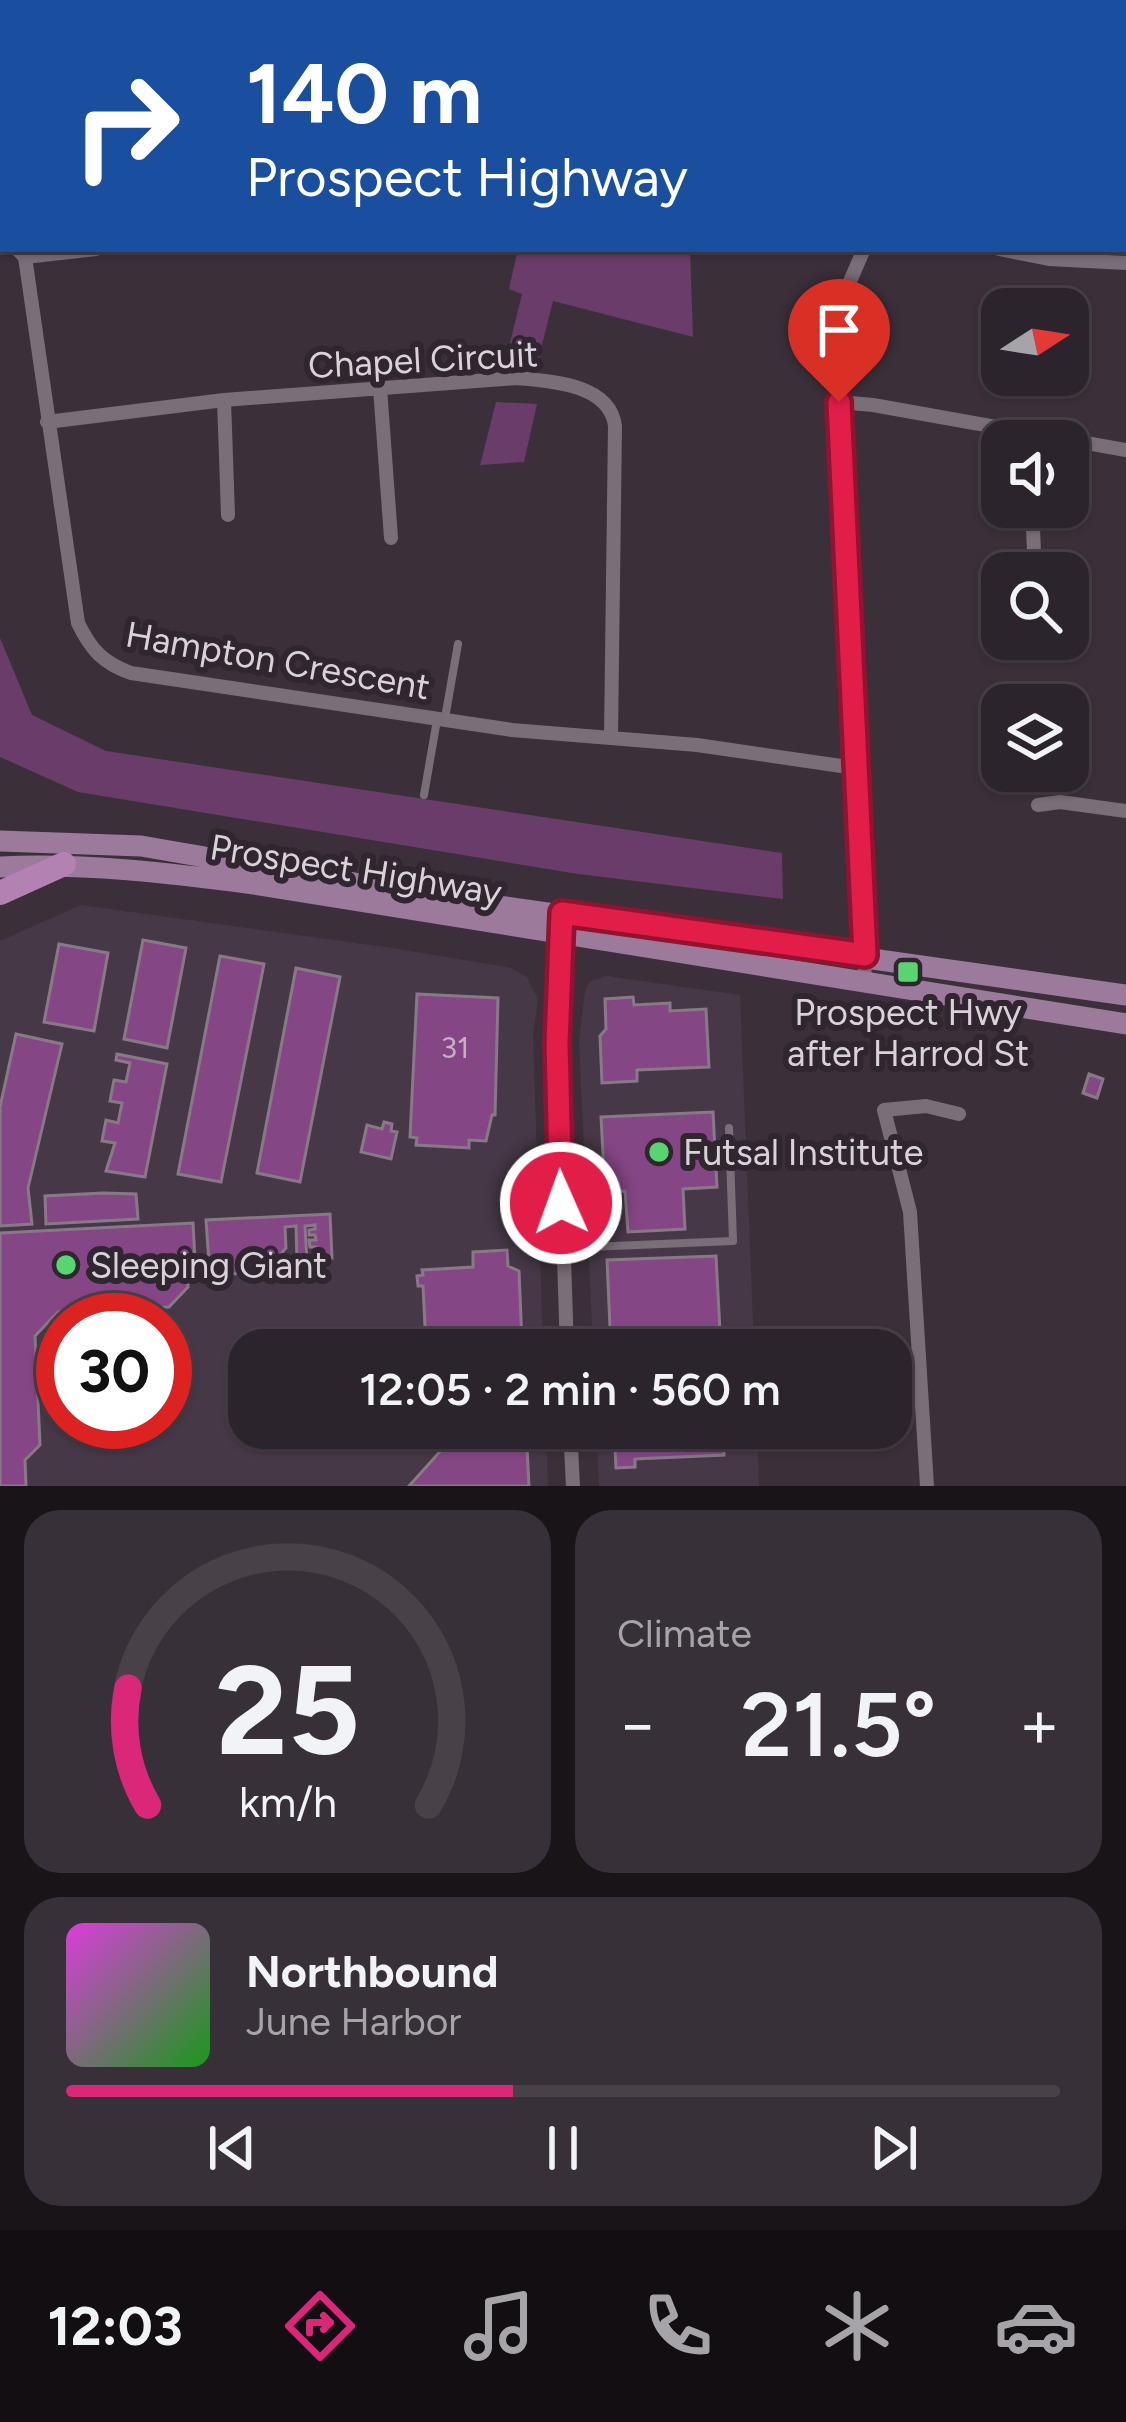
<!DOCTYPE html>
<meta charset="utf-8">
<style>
body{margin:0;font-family:Figtree,sans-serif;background:#383038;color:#f1f3f6;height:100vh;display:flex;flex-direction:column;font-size:45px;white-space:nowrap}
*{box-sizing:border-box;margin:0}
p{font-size:39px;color:#a6a4a9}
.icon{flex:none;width:66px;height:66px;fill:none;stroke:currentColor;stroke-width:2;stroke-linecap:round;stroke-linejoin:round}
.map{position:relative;height:1486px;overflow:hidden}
.sheet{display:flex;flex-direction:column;gap:24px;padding:24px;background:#181418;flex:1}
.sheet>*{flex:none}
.hud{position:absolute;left:0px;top:0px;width:1128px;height:252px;box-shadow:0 3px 9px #0004,0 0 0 3px #484148;background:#1a4fa0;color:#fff;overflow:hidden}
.needle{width:78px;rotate:78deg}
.fabs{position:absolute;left:981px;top:288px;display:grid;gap:24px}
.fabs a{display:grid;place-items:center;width:108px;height:108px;border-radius:24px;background:#2c242c;box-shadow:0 3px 9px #0004,0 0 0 3px #484148;font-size:60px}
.speed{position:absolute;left:36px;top:1293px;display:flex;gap:24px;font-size:60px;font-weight:700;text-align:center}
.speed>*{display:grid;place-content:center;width:156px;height:156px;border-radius:50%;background:#2c242c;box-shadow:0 3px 9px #0004,0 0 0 3px #484148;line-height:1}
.speed .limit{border:18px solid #d22;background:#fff;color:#111}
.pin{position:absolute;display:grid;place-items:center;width:102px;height:102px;color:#fff;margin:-123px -51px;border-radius:50% 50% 50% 0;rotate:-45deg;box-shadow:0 0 12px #0007}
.pin .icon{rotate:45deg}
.me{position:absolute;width:132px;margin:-66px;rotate:358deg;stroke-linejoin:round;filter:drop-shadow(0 0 9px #0008)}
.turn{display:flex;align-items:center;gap:42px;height:252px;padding:0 48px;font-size:54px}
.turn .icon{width:156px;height:156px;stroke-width:2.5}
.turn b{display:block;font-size:84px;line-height:102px}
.big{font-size:90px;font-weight:600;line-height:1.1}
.sheet .tile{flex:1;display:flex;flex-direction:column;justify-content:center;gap:18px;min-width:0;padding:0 42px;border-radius:36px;background:#383038}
.sheet .dial{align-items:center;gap:0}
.dial svg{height:312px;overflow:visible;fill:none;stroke:#484148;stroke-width:7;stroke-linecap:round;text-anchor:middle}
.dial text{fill:#f1f3f6;stroke:none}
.song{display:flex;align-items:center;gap:36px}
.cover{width:144px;height:144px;border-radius:18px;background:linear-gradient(135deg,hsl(300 70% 55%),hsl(120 70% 35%))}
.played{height:12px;border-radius:6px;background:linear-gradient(90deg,#db2777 45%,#484148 45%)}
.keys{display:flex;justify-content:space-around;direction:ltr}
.heat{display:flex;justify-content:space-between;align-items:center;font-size:66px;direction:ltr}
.sheet .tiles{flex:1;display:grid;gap:24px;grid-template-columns:1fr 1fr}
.tile:last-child{grid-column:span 2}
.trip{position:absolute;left:228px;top:1329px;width:684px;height:120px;border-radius:36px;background:#2c242c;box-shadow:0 3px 9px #0004,0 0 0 3px #484148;font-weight:600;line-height:120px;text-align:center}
.dock{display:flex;height:192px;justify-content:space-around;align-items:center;background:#120e12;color:#a6a4a9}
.dock .icon{width:84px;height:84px}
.dock .on{color:#db2777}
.dock b{font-size:54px;color:#f1f3f6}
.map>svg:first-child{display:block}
</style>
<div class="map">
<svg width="1126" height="1486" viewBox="0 0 1126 1486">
<rect width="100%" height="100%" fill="#3b303a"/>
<path fill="#473847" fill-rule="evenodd" d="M81,905L385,947L511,968L527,977L538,1000L533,1033L543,1350H249V1428H546L548,1486H0V941ZM63,1320H165V1422H63Z
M606,976L740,995L754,1350H593L579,1041L585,992L589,982Z
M596,1428H757L759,1486H599Z"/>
<path fill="#6a3c69" d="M0,0H679V3H3L0,160Z
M518,249H690L693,337L553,301L538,361L506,359L522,294L509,289Z
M496,402L537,404L524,462L480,465Z
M0,638L32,715L106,751L782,853L783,899L578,874L78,792L0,757Z"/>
<path fill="#854685" stroke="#877a86" stroke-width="3" d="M143,940L186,948L167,1048L124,1039Z
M59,944L108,953L94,1031L44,1022Z
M220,956L264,964L221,1182L178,1174Z
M296,968L340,977L300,1182L257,1173Z
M417,994L498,998L495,1115H492L486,1141L469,1140V1148L416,1145L417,1138L410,1137Z
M633,997L634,1005L670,1003V1011L706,1009L709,1067L637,1070V1081L602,1083L600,1036L606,1029L605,999Z
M16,1034L62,1044L28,1188L32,1224L0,1226V1107Z
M117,1054L167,1064L145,1177L106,1171L115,1143L102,1141L106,1120L118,1123L122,1103L110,1101L114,1080L126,1082L130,1063L116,1060Z
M1089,1074L1103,1079L1097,1098L1083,1093Z
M713,1112L717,1187L683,1189L685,1229L628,1232L625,1191L605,1192L601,1117Z
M384,1122L392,1124L391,1131L397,1132L391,1159L361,1152L367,1125L382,1129Z
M103,1193L136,1194L138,1219L46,1224L45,1196Z
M330,1214L332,1258L316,1259V1247H310L309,1240H316L315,1235H309V1230L315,1229V1225L305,1226L307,1262H297L296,1226L285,1227L286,1248L279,1256L285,1260L275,1272L205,1275V1263H209L206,1220Z
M193,1223L195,1260L187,1261L188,1287L169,1307L58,1312L35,1336L40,1445L25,1460L26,1486H0V1233Z
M507,1250L508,1266L519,1271L522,1344L518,1348L429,1350L426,1347L423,1286H418L417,1276L423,1275L422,1270L473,1267V1252Z
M716,1256L721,1350H611L607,1260Z
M455,1428H526L529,1486H409L455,1435Z
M614,1428H723L724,1455L635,1459V1467L616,1468Z"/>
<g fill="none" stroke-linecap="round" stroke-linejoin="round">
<path stroke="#7a6e79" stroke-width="8" d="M445,718L458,644
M424,795L437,720
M565,1248L733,1241L729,1128"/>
<path stroke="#7a6e79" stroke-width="14" d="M1045,0V3
M827,3L831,0
M0,158L3,186
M17,249L25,257L78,623C91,650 103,663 131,673L512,730L697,745L855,768
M864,249L848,286L836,337L865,980
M999,249L1049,259L1126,263
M25,257L96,249
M380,388L391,538
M224,400L228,515
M839,402L873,405L1126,450
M47,422L224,400L517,378C551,381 610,384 615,426L611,737
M1032,507L1035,573
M1068,622L1077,625
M1038,805L1060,802L1126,811
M561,929L557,1044L567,1350
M570,1428L573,1486
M927,1486L910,1212L884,1110L926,1106L959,1114"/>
<path stroke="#9c7a9b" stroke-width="21" d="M0,841L141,846L435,897L1126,995
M0,867C86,863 169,873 254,884L1126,1024"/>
<path stroke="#b382b2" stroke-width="24" d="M0,893L64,864"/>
</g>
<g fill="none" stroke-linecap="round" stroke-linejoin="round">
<defs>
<path id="route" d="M561,1203L557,1044L562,913L865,955L839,402"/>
</defs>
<use href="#route" stroke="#92132f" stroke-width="30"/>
<use href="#route" stroke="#e11d48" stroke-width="21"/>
</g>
<g fill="#58d570" stroke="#302630" stroke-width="4.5">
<rect x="896" y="960" width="24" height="24" rx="6"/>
<circle cx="659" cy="1152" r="12"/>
<circle cx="66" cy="1265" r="12"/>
</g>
<g text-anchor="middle" stroke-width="12" stroke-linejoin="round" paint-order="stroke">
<g font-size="30" fill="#c4afc4">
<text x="455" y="1058">31</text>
</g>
<g font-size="36" fill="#d9d2d9" stroke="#302630">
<text transform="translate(423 359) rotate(-3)" y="13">Chapel Circuit</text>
<text transform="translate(278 660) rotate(10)" y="13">Hampton Crescent</text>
<text transform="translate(356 869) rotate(9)" y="13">Prospect Highway</text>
</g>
<g font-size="36" fill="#d9d2d9" stroke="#302630" text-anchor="start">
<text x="908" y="1025" text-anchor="middle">Prospect Hwy<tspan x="908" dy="41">after Harrod St</tspan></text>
<text x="683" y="1165">Futsal Institute</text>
<text x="90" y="1278">Sleeping Giant</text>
</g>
</g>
</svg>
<div class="fabs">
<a><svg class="needle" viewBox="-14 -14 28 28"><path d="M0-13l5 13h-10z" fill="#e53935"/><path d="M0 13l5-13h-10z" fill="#a6a4a9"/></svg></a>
<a><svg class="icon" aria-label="sound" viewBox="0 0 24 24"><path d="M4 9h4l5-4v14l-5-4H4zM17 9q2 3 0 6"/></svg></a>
<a><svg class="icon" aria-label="search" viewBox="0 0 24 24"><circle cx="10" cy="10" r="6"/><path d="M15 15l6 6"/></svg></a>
<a><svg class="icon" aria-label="layers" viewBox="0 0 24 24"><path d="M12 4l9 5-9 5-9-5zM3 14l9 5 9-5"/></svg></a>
</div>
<div class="speed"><div class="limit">30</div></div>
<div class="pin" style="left:839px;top:402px;background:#d93025"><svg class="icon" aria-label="arrive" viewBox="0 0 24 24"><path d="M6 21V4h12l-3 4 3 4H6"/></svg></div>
<svg class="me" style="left:561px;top:1203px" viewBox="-20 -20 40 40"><circle r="17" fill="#e11d48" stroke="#fff" stroke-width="3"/><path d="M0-11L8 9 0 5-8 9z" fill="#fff"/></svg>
<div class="trip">12:05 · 2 min · 560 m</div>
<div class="hud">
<div class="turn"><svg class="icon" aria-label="right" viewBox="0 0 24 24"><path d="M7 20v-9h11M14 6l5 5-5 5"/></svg><div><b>140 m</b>Prospect Highway</div></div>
</div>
</div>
<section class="sheet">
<div class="tiles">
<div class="tile dial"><svg viewBox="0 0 100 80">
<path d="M14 69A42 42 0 1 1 86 69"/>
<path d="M14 69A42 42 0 0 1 9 39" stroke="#db2777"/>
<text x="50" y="56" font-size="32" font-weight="700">25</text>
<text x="50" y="72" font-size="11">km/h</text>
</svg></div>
<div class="tile"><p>Climate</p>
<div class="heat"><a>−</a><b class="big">21.5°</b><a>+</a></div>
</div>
<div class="tile">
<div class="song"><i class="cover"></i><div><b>Northbound</b><p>June Harbor</p></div></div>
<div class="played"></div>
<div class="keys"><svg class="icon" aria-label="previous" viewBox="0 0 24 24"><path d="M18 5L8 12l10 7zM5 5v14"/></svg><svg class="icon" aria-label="pause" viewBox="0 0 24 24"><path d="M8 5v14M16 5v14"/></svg><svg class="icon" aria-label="next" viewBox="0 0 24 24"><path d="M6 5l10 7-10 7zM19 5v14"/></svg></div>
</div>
</div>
</section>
<nav class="dock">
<b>12:03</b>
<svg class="icon on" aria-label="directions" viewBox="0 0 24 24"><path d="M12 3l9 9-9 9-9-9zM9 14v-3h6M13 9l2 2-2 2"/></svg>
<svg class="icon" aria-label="music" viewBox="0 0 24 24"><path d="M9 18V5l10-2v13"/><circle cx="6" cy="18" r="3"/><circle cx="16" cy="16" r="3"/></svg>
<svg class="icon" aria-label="phone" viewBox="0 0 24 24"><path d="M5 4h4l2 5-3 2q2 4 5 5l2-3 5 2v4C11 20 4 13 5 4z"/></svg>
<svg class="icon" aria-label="climate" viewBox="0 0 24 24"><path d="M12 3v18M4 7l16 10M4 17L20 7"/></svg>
<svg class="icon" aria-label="car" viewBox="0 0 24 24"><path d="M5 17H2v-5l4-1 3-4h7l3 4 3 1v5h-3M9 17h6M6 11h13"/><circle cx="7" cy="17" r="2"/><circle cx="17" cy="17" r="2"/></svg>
</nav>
